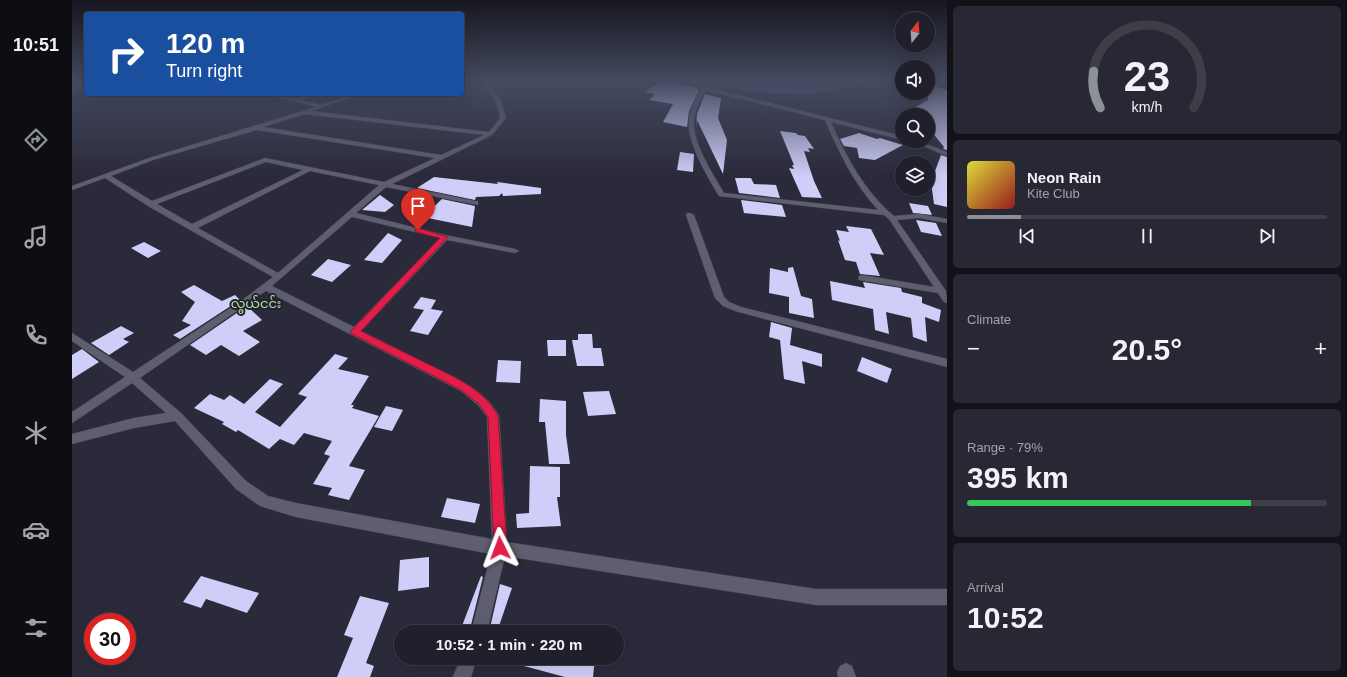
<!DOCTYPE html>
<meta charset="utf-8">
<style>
body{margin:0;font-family:Arial,"Noto Sans Myanmar",sans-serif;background:#282834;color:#f1f3f6;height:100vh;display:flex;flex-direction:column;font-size:15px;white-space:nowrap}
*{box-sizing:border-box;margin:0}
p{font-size:13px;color:#a2a3a9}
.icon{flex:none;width:22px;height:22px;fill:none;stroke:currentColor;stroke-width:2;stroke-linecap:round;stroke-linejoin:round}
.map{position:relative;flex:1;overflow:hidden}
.details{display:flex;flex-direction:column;gap:6px;padding:6px;background:#121218;width:400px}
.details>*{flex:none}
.top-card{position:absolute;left:12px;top:12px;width:380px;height:84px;border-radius:4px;box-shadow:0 4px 16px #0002,0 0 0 1px #3d3e48;background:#1a4fa0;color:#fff;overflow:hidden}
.needle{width:26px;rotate:17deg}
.tools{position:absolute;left:823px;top:12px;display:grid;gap:8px}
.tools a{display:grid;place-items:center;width:40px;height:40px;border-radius:50%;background:#20202c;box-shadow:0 4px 16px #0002,0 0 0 1px #3d3e48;font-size:20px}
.speed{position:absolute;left:12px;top:613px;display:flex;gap:8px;font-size:20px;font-weight:700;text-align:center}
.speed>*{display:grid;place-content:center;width:52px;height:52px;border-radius:50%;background:#20202c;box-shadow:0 4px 16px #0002,0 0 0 1px #3d3e48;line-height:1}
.speed .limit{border:6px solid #d22;background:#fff;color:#111}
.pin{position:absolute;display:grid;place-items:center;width:34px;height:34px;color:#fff;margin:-41px -17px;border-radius:50% 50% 50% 0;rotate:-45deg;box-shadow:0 0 4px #0007}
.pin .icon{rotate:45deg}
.me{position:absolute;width:44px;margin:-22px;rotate:357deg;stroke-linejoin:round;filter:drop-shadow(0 0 3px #0008)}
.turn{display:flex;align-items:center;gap:14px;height:84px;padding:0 16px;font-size:18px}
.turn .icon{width:52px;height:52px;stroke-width:2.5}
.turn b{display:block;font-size:28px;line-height:34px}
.big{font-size:30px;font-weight:600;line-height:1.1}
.details .tile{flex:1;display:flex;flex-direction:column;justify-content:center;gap:6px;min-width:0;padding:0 14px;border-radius:6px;background:#282834}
.details .dial{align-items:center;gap:0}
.dial svg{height:104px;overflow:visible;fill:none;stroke:#3d3e48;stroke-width:7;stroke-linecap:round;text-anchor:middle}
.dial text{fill:#f1f3f6;stroke:none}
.song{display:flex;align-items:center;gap:12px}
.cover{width:48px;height:48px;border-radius:6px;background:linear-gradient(135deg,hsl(60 70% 55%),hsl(0 70% 35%))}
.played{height:4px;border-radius:2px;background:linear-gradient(90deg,#8c9099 15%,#3d3e48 15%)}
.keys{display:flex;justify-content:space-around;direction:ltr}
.heat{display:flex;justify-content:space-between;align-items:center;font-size:22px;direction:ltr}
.charge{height:6px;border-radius:3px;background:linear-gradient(90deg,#34c759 79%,#3d3e48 0)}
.trip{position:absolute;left:322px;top:625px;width:230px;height:40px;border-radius:20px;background:#20202c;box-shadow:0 4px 16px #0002,0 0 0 1px #3d3e48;font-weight:600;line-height:40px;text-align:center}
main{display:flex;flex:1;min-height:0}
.tabs{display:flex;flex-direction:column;width:72px;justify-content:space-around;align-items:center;background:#0d0d12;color:#a2a3a9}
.tabs .icon{width:28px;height:28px}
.tabs .selected{color:#8c9099}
.tabs b{font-size:18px;color:#f1f3f6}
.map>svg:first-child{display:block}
</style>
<main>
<nav class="tabs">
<b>10:51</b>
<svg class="icon selected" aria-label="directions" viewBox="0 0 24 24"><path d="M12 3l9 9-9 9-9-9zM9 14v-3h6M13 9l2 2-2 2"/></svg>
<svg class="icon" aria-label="music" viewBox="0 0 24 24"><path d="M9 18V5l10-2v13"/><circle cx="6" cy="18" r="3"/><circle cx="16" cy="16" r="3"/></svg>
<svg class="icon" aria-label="phone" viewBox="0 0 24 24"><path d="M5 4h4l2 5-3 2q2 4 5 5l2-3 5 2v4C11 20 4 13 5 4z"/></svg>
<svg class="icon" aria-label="climate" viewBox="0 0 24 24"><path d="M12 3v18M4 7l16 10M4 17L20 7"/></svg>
<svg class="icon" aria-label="car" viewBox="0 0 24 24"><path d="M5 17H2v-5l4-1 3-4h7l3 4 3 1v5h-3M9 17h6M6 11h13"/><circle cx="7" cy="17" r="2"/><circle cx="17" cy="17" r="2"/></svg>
<svg class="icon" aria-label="filters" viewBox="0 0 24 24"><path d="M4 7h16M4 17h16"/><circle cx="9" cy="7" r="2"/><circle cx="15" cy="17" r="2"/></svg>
</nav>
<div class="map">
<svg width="875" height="677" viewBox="0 0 875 677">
<rect width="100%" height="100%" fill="#2b2a3b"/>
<path fill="#5a5784" d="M648,81H801L741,94L675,92Z"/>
<path fill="#cfcef8" d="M589,82L621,86L627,90L617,111L615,127L591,122L601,104L577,100L583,94L572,92Z
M856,84L875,90V150L871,149L872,147L856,127V115H847L842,108L856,100Z
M633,94L649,98L646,118L655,140L651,174L625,120L624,128L625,114Z
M708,131L724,133L726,135L733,136L742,149L736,148L738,152L732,151L742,181L750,198L730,197L717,168L722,169L720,165H722Z
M787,133L805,139L808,138L831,145L803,160L787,158L785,148L772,146L768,139Z
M608,152L622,154L621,172L605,170Z
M869,155L875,157V207L862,204L859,182Z
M362,177L426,184L425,182L469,188V194L431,196L430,193L427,196L404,197L403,200L345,188Z
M663,178H679L682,184L704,185L708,198L667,193Z
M308,195L322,205L313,212L290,210Z
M370,199L403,206L400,227L351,217Z
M669,200L710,205L714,217L672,213Z
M837,203L856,206L860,215L841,213Z
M844,220L864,223L870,236L849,232Z
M774,226L799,229L812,255L798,253L808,276L788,274L784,262L773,260L766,240L768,241L764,230L777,232Z
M316,233L330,240L310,263L292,260Z
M72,242L89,251L76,258L59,248Z
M256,259L279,265L260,282L239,275Z
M721,267L729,296L740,299L742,318L717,313V297L697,293L698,268L716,272V268Z
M758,281L793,288L791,282L829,288L830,292L850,297V303L869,310L867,322L853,317L855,342L841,337L839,318L814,312L817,334L803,330L801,309L760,300Z
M122,285L150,301L163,295L168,300L108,339L101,335L119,325L110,321L123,302L109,292Z
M349,297L364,300L359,309L371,311L356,335L338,331L352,310L341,308Z
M175,306L190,320L171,331L188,342L167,356L149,345L134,355L118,345Z
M699,322L720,328L718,345L750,354V367L730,361L733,384L712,379L708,340L697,337Z
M49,326L62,333L51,339L57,342L37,355L19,343Z
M506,334H520L521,348H529L532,366H505L500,340H506Z
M475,340H494V356H476Z
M10,349L27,362L0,379V355Z
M263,354L276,358L266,369L297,376L279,405H282L280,408L307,416L277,466L293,470L277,500L256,495L260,488L241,484L258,456L252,454L260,441L232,433L222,445L208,439L197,449L166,430L164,432L150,424L152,422L122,408L138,394L152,400L158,395L172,404L198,379L211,384L183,412L208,427L235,397L226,394Z
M790,357L820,369L815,383L785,371Z
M426,360L449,361L448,383L424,382Z
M537,391L544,414L516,416L511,392Z
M468,399L494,401V435L498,464H477L473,422H467Z
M314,406L331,410L320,431L302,427Z
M458,466L488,467V497H485L489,526L445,528L444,514L457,513Z
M375,498L408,504L403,523L369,517Z
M357,557V587L326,591L328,560Z
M129,576L163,586L187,593L175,613L134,599L129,608L111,602Z
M409,576L411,577L398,629L390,626Z
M428,584L440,588L425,632H417Z
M288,596L317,603L294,663L302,666L298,677H265L281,638L272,635Z
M438,658H523L521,677H493L437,662Z"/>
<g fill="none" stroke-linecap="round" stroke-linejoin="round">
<defs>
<path id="minor" d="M409,81H413L428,98L434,118L420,135L320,184L403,201H406V205L314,187L284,213L373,235L443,249L447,251L443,253L375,240L289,331C310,341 330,351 350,362C377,375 412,387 427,416L435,542L744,589H875V605H744L433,556L415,632H399L419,554L224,517L188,506L164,489L103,421L62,428L0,444V434L62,418L94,413L60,383L0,423V412L53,377L0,341V333L61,372L166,303L201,277L76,206L33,178L0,190V186L77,158L244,107L193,94C202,94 217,100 224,99C231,99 235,94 242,94L230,100L249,105L282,94H289L239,111L417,132L428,118C425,95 418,98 409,81ZM233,114L412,135L369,155L191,127ZM185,130L363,158L312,182L193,158L80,201L39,176L81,160ZM194,162L231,170L120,224L85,204ZM238,171L307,185L206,273L126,228ZM280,217L368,238L282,327L200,286ZM194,291L389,391L406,405L415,417L420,539L224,503L196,496L174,481L109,413L68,378Z
M613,81H619L634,87L830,136V140L759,122C774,156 792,191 822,216L847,214L875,219V223L847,218L825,220L874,291L875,303L872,302L866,293L787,280L786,278L787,276L790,275L862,287L817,219L812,215L647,196C636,178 614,141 617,120C618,109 624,98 629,89ZM633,90L753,120C767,153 782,184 806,210L652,193C641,174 621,144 622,122C622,111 629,100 633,90Z
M14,85V87L0,91V89Z
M839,141H847L875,152V156Z
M615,213H618L622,215L652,297L657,302L669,307L875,359V367L663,311L651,306L643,298L614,215Z
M389,658H405L399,677H381Z
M774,663L780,666L784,677H766L765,672L768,666Z"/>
</defs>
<use href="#minor" stroke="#454451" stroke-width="1"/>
<use href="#minor" fill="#5f5e71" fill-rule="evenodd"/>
</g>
<linearGradient id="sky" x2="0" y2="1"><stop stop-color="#181720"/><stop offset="0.46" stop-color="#444a60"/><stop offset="1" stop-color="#444a60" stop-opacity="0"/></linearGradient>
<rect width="875" height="176" fill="url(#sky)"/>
<path fill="#e11d48" stroke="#92132f" d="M346,228L376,237L289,331C309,341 329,351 350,361C377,375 411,387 426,416L435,548L433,552L428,554L424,552L422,548L416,417L407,404L389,390L280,334L278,332L368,238L344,232L343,230Z"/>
<g text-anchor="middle" stroke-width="4" stroke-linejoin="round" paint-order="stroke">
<g font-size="13" fill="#b8e6a4" stroke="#212130">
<text x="184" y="308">လွယ်ငင်း</text>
</g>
</g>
</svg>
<div class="tools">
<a><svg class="needle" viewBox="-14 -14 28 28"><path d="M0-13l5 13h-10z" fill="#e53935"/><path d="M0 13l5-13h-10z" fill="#a2a3a9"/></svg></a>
<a><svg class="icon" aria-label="sound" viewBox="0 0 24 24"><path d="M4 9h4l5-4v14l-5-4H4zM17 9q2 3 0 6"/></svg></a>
<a><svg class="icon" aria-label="search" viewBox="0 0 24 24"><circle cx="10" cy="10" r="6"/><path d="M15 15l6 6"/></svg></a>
<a><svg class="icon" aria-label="layers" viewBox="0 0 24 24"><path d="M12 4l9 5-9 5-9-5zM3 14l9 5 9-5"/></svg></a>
</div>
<div class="speed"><div class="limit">30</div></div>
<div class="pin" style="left:346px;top:230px;background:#d93025"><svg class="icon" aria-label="arrive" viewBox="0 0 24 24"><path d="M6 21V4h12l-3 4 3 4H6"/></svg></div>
<svg class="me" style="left:428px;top:548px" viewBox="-20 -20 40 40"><path d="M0-17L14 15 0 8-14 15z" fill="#e11d48" stroke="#fff" stroke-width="4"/></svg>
<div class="trip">10:52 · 1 min · 220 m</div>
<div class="top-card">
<div class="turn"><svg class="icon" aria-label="right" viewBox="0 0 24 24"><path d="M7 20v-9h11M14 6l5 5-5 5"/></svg><div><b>120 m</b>Turn right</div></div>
</div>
</div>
<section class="details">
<div class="tile dial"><svg viewBox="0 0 100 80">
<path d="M14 69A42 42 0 1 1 86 69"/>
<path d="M14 69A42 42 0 0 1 9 41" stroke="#8c9099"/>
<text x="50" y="56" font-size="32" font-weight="700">23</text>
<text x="50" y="72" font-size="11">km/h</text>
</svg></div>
<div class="tile">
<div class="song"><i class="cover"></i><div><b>Neon Rain</b><p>Kite Club</p></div></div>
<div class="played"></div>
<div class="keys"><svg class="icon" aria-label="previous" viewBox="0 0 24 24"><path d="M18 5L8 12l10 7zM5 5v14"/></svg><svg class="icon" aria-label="pause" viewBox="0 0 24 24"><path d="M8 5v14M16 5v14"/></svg><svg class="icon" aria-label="next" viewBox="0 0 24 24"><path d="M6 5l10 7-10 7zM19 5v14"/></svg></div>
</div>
<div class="tile"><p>Climate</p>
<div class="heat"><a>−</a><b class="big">20.5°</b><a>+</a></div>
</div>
<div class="tile"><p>Range · 79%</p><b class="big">395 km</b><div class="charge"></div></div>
<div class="tile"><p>Arrival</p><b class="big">10:52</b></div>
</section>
</main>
